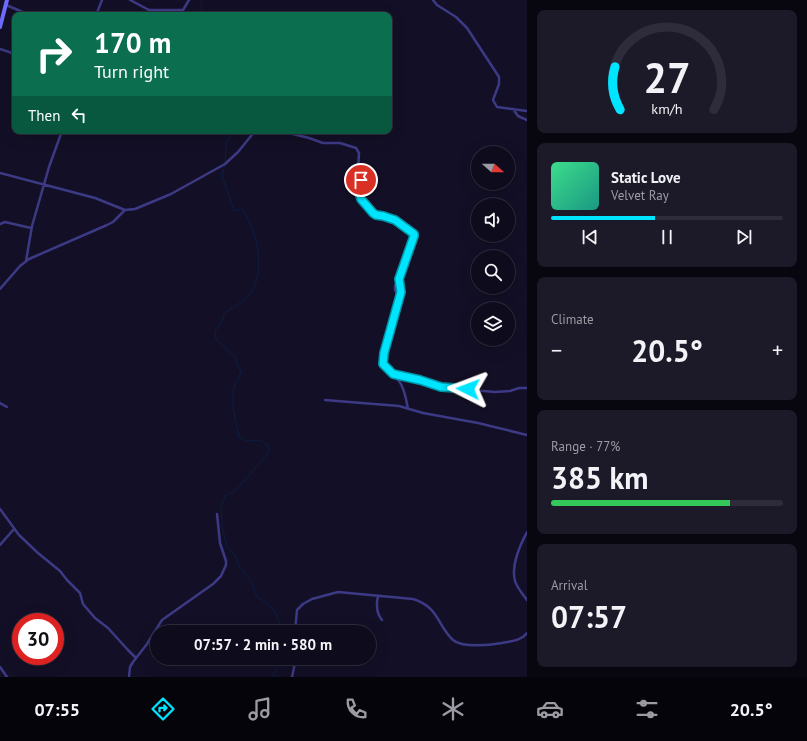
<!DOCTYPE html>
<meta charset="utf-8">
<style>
body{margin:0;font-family:"PT Sans",sans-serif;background:#1c1929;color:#f1f3f6;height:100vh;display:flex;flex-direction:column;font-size:15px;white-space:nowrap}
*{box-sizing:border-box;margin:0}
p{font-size:13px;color:#9b9ba3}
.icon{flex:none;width:22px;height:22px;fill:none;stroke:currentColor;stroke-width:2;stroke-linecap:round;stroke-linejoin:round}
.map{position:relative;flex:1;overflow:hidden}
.details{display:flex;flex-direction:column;gap:10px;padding:10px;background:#08060f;width:280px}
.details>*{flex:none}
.banner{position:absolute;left:12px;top:12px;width:380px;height:122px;border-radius:8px;box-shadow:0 4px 16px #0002,0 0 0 1px #2e2b3b;background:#0b6e4f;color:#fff;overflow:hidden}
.needle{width:26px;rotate:111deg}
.tools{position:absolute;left:471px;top:146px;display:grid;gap:8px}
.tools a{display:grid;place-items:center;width:44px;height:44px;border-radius:50%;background:#0e0b1c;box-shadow:0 4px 16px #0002,0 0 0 1px #2e2b3b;font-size:20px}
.speed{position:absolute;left:12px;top:613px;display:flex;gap:8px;font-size:20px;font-weight:700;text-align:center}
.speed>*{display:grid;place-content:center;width:52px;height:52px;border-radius:50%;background:#0e0b1c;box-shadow:0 4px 16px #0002,0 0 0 1px #2e2b3b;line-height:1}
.speed .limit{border:6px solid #d22;background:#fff;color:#111}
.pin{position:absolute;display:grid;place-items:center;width:34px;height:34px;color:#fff;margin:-17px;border:2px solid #fff;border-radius:50%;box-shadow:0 1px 4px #0007}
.me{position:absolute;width:44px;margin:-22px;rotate:273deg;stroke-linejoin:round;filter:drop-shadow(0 0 3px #0008)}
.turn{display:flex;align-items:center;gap:14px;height:84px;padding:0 16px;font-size:18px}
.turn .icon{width:52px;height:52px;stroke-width:2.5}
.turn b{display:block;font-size:28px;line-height:34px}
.then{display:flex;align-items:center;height:38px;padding:0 16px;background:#0003;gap:8px;font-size:15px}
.big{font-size:30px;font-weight:700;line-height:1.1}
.details .card{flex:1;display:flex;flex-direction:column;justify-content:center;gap:6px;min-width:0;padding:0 14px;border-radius:8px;background:#1c1929}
.details .dial{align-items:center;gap:0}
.dial svg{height:104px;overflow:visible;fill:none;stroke:#2e2b3b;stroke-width:7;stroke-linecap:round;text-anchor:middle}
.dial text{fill:#f1f3f6;stroke:none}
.song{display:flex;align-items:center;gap:12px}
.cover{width:48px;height:48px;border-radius:6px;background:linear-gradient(135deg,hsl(150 70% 55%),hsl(170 70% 35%))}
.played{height:4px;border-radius:2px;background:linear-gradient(90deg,#00e5ff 45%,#2e2b3b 45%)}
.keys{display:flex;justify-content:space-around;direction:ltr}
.heat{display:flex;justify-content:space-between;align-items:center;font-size:22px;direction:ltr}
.charge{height:6px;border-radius:3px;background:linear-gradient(90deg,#34c759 77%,#2e2b3b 0)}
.trip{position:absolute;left:150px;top:625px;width:226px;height:40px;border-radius:20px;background:#0e0b1c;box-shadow:0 4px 16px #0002,0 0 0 1px #2e2b3b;font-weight:700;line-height:40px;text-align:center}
.tabs{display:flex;height:64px;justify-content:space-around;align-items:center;background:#06040b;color:#9b9ba3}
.tabs .icon{width:28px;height:28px}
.tabs .current{color:#00e5ff}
.tabs b{font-size:18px;color:#f1f3f6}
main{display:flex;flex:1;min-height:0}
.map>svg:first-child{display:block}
</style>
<main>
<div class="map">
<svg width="527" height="677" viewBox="0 0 527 677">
<rect width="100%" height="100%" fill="#130f26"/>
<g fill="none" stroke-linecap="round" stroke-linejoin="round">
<path stroke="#0a1f44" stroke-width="1" d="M201,0L202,15
M234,131L226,144L225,164L222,176L234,210H243C257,234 266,268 251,293C246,300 230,309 224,314L222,322L215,331L216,339L235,357L241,373L233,390V408L239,437L246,441L260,440L268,445L269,450L265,457L234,492L225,496L221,507L222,526L227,547L235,555L239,566L251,581L257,597C274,607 278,613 281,632
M272,677L279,665L278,658"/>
<path stroke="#3d3a85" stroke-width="2.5" d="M130,0L149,10H183L189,0
M433,0L437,5L456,17L467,28L499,77V84L493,100L497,107L527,111
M6,5L30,15
M96,15L102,0
M148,15L149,10
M0,49L15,54
M513,109L518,116L527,120
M281,131L309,138L323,143H340L356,148L359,153L358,170L361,180L359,193L361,199L376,215C391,216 402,224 414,234C415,243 400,276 395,286V290L399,299L382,361C385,370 394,375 399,381C405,389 406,399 408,409
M0,173L95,198L125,210L135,209L171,194L225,164L238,152L255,131
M0,224L5,222L31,228
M26,261L32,226L49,167L62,131
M399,280L401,292L399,298
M0,289L20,266L29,259L107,225L113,222L125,210
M394,374L420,380L441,387L449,388L495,392L510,391L519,388H527
M325,400L399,406L423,413L478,423L527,435
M0,403L7,407
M0,509L19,535L38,553L60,571L67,580L80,593L83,604L95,618L108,628L128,650L136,658
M527,532C520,545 511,566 515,581C517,588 523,594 527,600
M0,545L14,529
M378,596C376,605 376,613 382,620
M295,632L297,610L303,604L312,599L338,592L413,599C439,607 437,625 453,640C462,648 491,645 502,643C511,641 521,641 527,633
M0,667L7,677
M129,677L130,667L133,662L147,644L162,620L213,584L221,576L226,565V561L220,543L217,514
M292,677L296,658"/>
<path stroke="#6f6bff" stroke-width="4" d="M0,27L7,0"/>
</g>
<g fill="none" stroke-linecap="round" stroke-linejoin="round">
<defs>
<path id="route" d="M361,180L359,193L361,199L373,213L376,215L383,216L395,220L414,234V236L399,279L401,292L384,353L383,364L393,374L420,380L441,387L468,389"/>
</defs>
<use href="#route" stroke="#0095a6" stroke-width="10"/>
<use href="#route" stroke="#00e5ff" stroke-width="7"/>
</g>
</svg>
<div class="tools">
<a><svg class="needle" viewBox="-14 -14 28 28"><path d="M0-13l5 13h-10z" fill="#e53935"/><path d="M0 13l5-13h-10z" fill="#9b9ba3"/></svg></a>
<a><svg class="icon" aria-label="sound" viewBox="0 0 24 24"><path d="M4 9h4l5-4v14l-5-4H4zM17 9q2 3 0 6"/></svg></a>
<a><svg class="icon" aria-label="search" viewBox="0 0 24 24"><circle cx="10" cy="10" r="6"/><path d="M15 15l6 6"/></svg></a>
<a><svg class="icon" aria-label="layers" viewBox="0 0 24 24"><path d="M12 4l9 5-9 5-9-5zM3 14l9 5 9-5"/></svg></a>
</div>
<div class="speed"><div class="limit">30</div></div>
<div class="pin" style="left:361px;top:180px;background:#d93025"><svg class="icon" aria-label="arrive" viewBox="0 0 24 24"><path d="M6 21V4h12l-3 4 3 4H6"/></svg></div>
<svg class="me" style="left:468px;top:389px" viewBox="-20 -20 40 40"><path d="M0-17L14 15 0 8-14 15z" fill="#00e5ff" stroke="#fff" stroke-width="4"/></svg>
<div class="trip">07:57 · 2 min · 580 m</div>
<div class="banner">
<div class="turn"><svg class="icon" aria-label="right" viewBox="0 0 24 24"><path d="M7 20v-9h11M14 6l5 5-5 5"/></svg><div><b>170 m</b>Turn right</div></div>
<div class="then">Then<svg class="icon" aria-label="left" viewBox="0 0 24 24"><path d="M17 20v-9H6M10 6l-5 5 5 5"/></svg></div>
</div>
</div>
<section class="details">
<div class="card dial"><svg viewBox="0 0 100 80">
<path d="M14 69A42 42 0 1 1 86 69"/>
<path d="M14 69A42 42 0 0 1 10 36" stroke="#00e5ff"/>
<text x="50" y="56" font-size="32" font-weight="700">27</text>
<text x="50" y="72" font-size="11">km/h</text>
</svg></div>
<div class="card">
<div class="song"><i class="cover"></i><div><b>Static Love</b><p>Velvet Ray</p></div></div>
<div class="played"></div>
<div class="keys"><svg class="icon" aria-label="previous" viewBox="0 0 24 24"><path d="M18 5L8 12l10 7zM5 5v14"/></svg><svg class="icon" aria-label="pause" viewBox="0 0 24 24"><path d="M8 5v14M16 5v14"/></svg><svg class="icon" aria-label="next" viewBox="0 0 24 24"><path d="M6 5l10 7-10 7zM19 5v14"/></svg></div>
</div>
<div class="card"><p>Climate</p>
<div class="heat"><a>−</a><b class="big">20.5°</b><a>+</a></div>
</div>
<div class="card"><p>Range · 77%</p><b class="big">385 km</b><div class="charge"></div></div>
<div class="card"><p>Arrival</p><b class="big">07:57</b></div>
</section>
</main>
<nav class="tabs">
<b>07:55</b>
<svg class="icon current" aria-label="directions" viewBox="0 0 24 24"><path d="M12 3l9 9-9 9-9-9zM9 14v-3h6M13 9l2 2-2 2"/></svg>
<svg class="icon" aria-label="music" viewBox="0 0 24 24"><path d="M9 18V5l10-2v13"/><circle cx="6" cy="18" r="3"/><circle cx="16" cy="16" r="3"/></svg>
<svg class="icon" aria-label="phone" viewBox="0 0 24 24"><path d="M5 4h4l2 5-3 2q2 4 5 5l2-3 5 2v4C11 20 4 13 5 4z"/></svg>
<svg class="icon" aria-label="climate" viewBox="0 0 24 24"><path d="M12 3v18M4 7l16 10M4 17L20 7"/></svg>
<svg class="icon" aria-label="car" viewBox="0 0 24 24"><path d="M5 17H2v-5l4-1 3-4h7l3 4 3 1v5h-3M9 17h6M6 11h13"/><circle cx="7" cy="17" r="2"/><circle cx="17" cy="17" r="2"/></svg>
<svg class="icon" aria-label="filters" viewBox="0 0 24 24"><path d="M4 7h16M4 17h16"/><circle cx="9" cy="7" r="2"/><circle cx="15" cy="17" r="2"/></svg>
<b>20.5°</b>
</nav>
